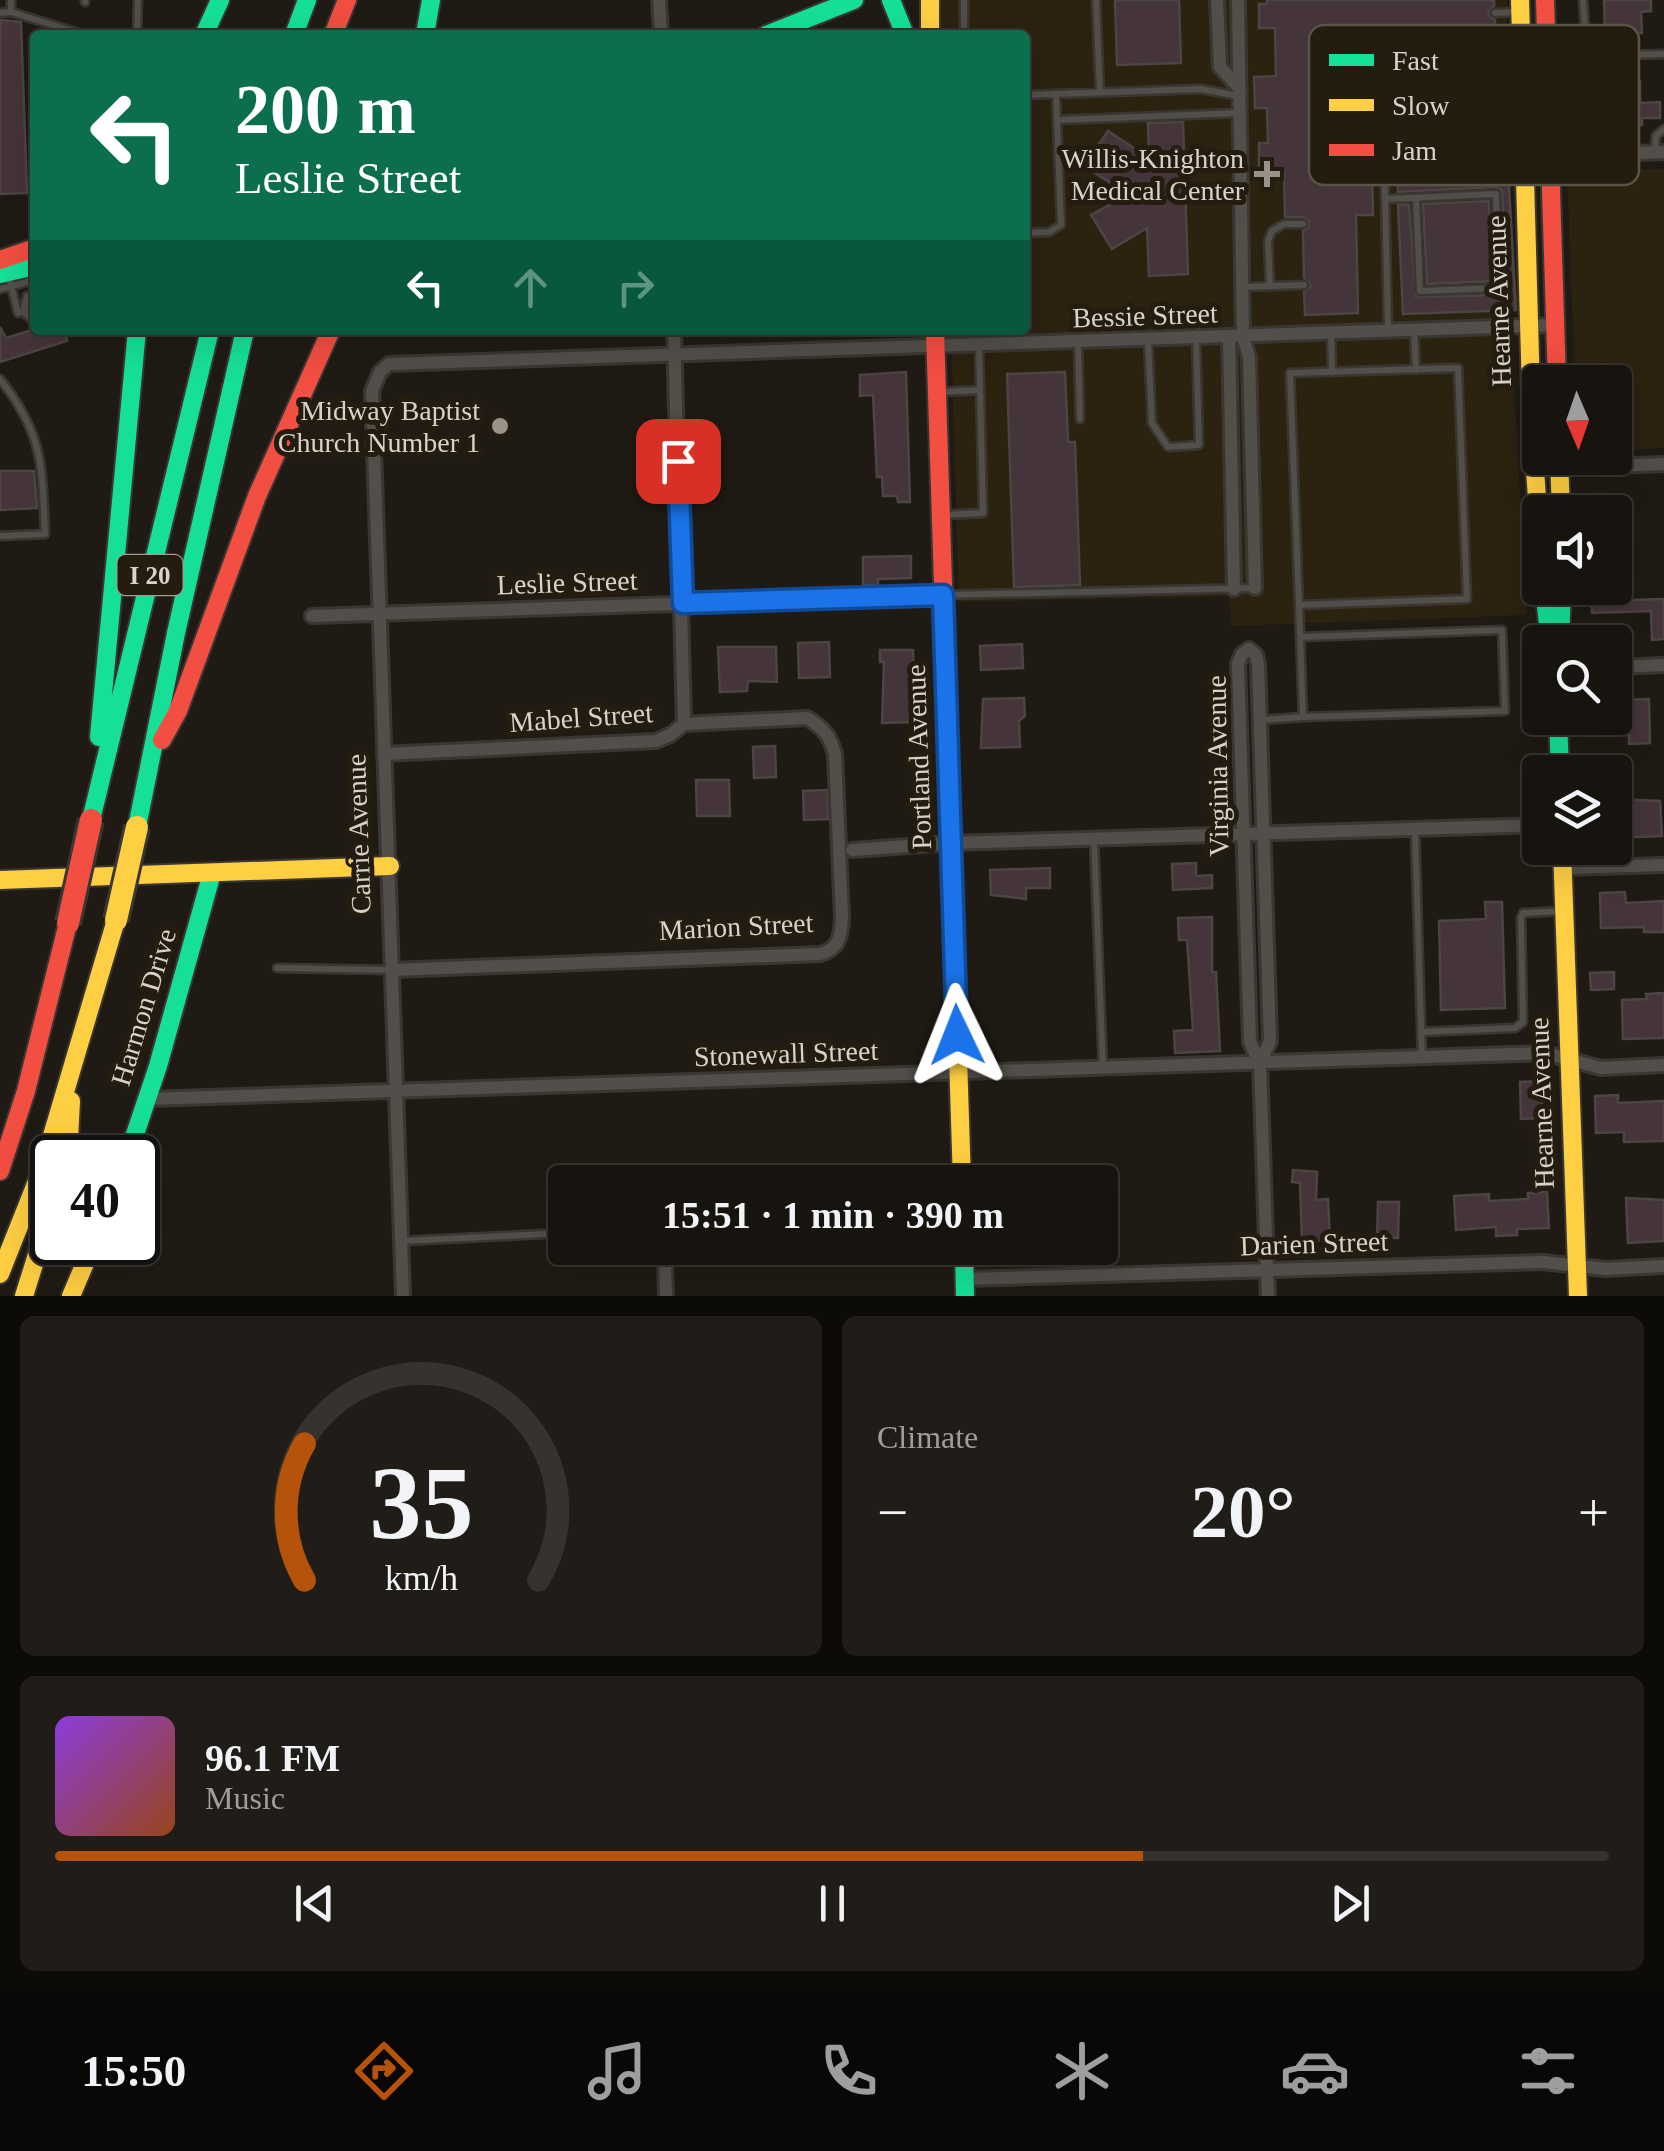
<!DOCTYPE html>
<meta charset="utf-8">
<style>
body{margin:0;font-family:"Times New Roman",serif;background:#201d18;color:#f1f3f6;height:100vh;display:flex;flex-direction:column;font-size:38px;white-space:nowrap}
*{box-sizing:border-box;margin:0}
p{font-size:32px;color:#9e9e9e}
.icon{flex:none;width:55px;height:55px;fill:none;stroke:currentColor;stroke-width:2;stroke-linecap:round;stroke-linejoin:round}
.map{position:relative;height:1296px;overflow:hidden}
.panel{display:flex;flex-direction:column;gap:20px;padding:20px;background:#0d0b08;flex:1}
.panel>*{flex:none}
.banner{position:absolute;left:30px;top:30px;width:1000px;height:305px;border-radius:10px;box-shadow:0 10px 40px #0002,0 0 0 2px #36332f;background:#0b6e4f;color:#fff;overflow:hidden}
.needle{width:65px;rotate:178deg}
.buttons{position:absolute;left:1522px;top:365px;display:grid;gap:20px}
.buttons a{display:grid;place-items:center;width:110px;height:110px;border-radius:10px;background:#17140f;box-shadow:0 10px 40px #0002,0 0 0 2px #36332f;font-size:50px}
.speed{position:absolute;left:30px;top:1135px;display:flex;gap:20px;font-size:50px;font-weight:700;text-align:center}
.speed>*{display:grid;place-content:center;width:130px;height:130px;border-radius:50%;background:#17140f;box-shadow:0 10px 40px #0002,0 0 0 2px #36332f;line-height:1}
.speed .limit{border:5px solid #111;border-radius:15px;background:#fff;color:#111}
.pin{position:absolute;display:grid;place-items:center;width:85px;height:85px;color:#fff;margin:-42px;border-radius:20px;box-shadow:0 5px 15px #0006}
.me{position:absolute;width:110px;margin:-55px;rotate:358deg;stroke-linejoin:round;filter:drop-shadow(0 0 8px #0008)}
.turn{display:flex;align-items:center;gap:35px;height:210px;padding:0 40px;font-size:45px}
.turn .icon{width:130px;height:130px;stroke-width:2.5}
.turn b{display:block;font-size:70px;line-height:85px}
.lanes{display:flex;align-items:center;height:95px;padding:0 40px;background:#0003;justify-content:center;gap:50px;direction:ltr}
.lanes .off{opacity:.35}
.big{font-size:75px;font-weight:700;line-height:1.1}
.panel .card{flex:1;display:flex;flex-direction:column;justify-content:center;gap:15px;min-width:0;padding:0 35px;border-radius:15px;background:#201d18}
.panel .dial{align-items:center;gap:0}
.dial svg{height:260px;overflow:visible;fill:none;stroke:#36332f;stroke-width:7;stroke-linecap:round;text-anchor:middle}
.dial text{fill:#f1f3f6;stroke:none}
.song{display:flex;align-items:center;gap:30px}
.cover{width:120px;height:120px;border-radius:15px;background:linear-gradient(135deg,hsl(270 70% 55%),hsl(20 70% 35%))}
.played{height:10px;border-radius:5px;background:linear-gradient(90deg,#b45309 70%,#36332f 70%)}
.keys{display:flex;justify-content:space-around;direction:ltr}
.heat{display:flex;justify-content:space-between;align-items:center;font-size:55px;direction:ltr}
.panel .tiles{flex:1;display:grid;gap:20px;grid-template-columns:1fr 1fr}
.card:last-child{grid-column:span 2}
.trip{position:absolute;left:548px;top:1165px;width:570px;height:100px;border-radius:10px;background:#17140f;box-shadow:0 10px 40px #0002,0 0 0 2px #36332f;font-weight:700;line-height:100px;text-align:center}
.tabs{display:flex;height:160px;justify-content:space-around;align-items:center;background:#090806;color:#9e9e9e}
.tabs .icon{width:70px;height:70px}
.tabs .current{color:#b45309}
.tabs b{font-size:45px;color:#f1f3f6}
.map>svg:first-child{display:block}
</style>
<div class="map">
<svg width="1664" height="1296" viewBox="0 0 1664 1296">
<rect width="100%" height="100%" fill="#1f1b14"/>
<path fill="#2c2210" d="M937,0H1507L1510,314L1527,615L1232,626L1229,596L959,602L951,330H1025V35H940Z
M1664,169V448L1615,450V382H1575L1567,173Z"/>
<path fill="#453439" stroke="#4b4544" stroke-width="2.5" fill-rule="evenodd" d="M1115,0H1179L1181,63L1117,65Z
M1267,0H1494V6L1488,14L1495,20L1500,129L1493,137L1501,143V153L1507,152L1516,310L1403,314L1398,205H1409L1416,297L1499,295L1506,288L1502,191L1496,187L1398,192L1397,157H1408V148L1415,141L1407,134V126L1371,127L1373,215H1356L1358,313L1305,315L1304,292L1311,286L1304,278L1303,231L1308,228L1309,221L1304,217H1285L1284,173L1259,174V143H1268L1267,108H1255L1254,77L1276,76L1275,28H1259V4H1267ZM1404,32L1406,108L1371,109L1369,33Z
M1604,0H1651V11L1641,12L1642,33L1605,34Z
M0,20L21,22L27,193L0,194Z
M1627,71L1628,82L1640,81V103L1660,102V118H1642V125L1583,127L1582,82H1593V72Z
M1183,122L1188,274L1149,276L1147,228L1112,249L1091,215L1111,204L1109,182L1084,166L1108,131L1149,158L1148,123Z
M1489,201L1492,281L1427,284L1423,204Z
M0,327L6,338L32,330H64L67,341L0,362Z
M906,372L910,502H898L897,496H883L882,477H877L873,395L860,396V375Z
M1065,372L1068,442H1075L1080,585L1014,587L1007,374Z
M0,471H34L37,508L0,510Z
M911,556V578L878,579V585H863V557Z
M1630,586V600L1664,599V639L1652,640L1651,611L1592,613V588Z
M829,642L830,677L799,678L798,643Z
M1022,644L1023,668L981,670L980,646Z
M718,647H776L777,682L748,681L747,691L720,692Z
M880,650H913L914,676H917L915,722L882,723L884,662H880Z
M1024,698L1025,716L1019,721L1020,747L981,748L983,699Z
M1649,699L1650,743L1629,744V734L1586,736L1585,718H1615V713H1628L1627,700Z
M775,746L776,777L754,778L753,747Z
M696,780H729L730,816H697Z
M827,790L828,819L804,820L803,791Z
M1615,799L1660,801L1662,836L1615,838Z
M1196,863V876L1212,875V888L1173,890L1172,864Z
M1050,868V888H1026V899L991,895L990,870Z
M1625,892L1626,903L1664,901V932H1644V927L1601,928L1600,893Z
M1485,902H1502L1505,1008L1441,1010L1439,921L1486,919Z
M1212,917V972H1216L1220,1051L1175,1053L1174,1031L1193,1030L1187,940H1179L1178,918Z
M1614,972V989L1591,990L1590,973Z
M1664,993V1038L1623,1039L1622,1000L1647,999L1646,994Z
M1541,1081L1543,1118L1521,1119L1520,1082Z
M1618,1095V1103L1664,1101V1141L1624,1142V1132L1596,1133L1595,1096Z
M1293,1170L1317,1172L1316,1200L1328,1199L1330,1240L1302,1241L1300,1183L1292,1182Z
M1547,1192L1549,1228L1517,1229V1235L1496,1236V1227L1456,1230L1454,1196L1489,1194V1201L1528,1199V1193Z
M1626,1198L1664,1200V1241L1628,1243Z
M1378,1202H1399L1398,1238L1377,1237Z"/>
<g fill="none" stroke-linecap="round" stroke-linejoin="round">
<defs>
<path id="lane" d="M85,0V2
M964,0V35
M1096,0L1100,92
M1583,0L1587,56
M11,12L85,35
M0,13L11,12V0
M1495,13L1519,12
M137,35L138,0
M1547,57L1664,54
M1025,95L1201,89L1239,96
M1057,120L1239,113
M1500,136L1521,135
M1655,152L1656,136L1664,129
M1385,199L1496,194L1499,288L1420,291L1416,198
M1025,233L1049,232L1061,225L1056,94
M9,278L18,313L30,310
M1270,286L1268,241L1272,231L1284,224H1303
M1243,287L1304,285
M0,289L35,280
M27,296L23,311L34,322
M1388,329L1384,143L1408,141
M1414,331L1416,370
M1331,333L1332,372
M1148,341L1152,423L1168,447L1199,445L1196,338
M1078,343L1080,419
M1458,368L1467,599L1299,605L1290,373Z
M0,379C44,435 42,466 45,534L0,536
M941,392L980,390
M943,515L983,513L979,346
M944,595L1255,588
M1299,605L1303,717L1505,711L1502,630L1301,637
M1605,635L1629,634
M1581,636L1605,635L1606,642
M1260,720L1303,717
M1415,831L1422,1058
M1094,840L1103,1068
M277,968L391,970
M1422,1032L1515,1028L1523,1022L1521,918L1523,913L1564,911
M401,1241L565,1233"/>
<path id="street" d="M659,0L661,35
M1217,0L1220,67L1240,89
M1238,0L1243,337L1249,357L1255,588
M1523,157L1664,152
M1229,337L1234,589
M1535,469L1664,464
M312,616L943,595
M1615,667L1664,665
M384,754L656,741L670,735L684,724L674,330
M852,850L951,843L1540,825
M1563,868L1664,865
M393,970L820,954C839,949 841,937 842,918L835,754C830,736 824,728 807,718L684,724
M1260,1064L1270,1041L1258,664L1256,655L1249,649L1242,654L1238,664L1250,1042L1260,1064L1268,1296
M147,1099L1545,1053L1601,1068L1664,1065
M665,1261L666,1296
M965,1279L1543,1262L1605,1269L1664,1266
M403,1296L372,391L380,372L389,364L1555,325"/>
<path id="fast" d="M891,0L905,35
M204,35L220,0
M294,35L307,0
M425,35L431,0
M766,35L854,0
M0,274L35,266
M1544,588L1550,642
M1560,642L1562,588
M1558,718L1560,772
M99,737L137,330
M91,820L210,330
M137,827L176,633L245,330
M127,1158L158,1066L212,873
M964,1248L965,1296"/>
<path id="slow" d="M930,0V35
M1520,0L1532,429L1540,539
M1559,458L1561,512
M950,806L962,1182
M1562,848L1578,1296
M0,880L390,866
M68,1158L71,1101
M0,1274L43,1166L116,920
M24,1296L52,1207
M71,1296L94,1242"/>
<path id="jam" d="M1545,0L1557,382
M333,35L347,0
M0,260L35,248
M935,330L950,806
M162,740L178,711L257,496L331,330
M0,1171L26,1091L68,923"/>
</defs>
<use href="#lane" stroke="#3a3631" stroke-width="11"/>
<use href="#street" stroke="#3a3631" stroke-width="18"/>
<use href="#fast" stroke="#3a3631" stroke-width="22"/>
<use href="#slow" stroke="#3a3631" stroke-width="22"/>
<use href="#jam" stroke="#3a3631" stroke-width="22"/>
<use href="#lane" stroke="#524e49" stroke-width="6"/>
<use href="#street" stroke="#524e49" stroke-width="12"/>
<use href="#fast" stroke="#16e098" stroke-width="18"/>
<use href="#slow" stroke="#ffcf43" stroke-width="18"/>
<use href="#jam" stroke="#f24e42" stroke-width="18"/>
<defs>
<path id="slow-bridge" d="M116,920L137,827"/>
<path id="jam-bridge" d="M68,923L91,820"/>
</defs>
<use href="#slow-bridge" stroke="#3a3631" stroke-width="28" stroke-linecap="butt"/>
<use href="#jam-bridge" stroke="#3a3631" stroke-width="28" stroke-linecap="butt"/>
<use href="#slow-bridge" stroke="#ffcf43" stroke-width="22"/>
<use href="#jam-bridge" stroke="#f24e42" stroke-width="22"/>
</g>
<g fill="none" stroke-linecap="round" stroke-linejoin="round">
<defs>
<path id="route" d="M678,461L683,603L943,595L957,1035"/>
</defs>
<use href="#route" stroke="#114b97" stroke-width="25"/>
<use href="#route" stroke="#1a73e8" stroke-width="18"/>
</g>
<g fill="#97938a" stroke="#241c0f" stroke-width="4">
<path d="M1262 159h10v10h10v10h-10v10h-10v-10h-10v-10h10z"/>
<circle cx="500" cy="426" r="10"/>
</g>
<g text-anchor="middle" stroke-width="10" stroke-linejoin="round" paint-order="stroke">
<rect fill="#241c0f" stroke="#a29c92" stroke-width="2.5" x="117.5" y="555" width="65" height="40" rx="8"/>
<g font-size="25" font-weight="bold" fill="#d8d3ca">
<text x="150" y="584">I 20</text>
</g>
<g font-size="28" fill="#d8d3ca" stroke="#241c0f" text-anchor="end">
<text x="1244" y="168">Willis-Knighton<tspan x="1244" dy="32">Medical Center</tspan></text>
<text x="480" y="420">Midway Baptist<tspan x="480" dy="32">Church Number 1</tspan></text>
</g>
<g font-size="28" fill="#d8d3ca" stroke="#241c0f">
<text transform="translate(1498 301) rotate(-92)" y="10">Hearne Avenue</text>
<text transform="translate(1145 315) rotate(-2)" y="10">Bessie Street</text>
<text transform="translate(567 582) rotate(-2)" y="10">Leslie Street</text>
<text transform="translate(581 717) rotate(-4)" y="10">Mabel Street</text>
<text transform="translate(918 757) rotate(-92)" y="10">Portland Avenue</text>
<text transform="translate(1217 766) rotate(-91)" y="10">Virginia Avenue</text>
<text transform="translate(358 834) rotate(-92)" y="10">Carrie Avenue</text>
<text transform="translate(736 926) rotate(-3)" y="10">Marion Street</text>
<text transform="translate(143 1007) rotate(-73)" y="10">Harmon Drive</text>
<text transform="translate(786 1053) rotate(-2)" y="10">Stonewall Street</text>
<text transform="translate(1541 1103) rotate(-92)" y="10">Hearne Avenue</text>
<text transform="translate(1314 1243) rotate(-2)" y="10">Darien Street</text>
</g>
</g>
<rect x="1309" y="25" width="330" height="160" rx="15" fill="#241c0f" stroke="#5a5347" stroke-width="2.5"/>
<rect x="1329" y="54" width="45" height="12" fill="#16e098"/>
<rect x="1329" y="99" width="45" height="12" fill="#ffcf43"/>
<rect x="1329" y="144" width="45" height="12" fill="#f24e42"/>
<g font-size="28" fill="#d8d3ca">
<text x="1392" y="70">Fast</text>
<text x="1392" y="115">Slow</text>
<text x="1392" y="160">Jam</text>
</g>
</svg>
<div class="buttons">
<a><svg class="needle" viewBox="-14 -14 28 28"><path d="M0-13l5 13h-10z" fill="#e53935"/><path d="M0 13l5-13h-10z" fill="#9e9e9e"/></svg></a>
<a><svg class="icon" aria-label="sound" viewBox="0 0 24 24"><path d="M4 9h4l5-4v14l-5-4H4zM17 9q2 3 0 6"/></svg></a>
<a><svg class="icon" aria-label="search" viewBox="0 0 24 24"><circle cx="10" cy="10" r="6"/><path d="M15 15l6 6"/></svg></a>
<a><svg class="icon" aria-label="layers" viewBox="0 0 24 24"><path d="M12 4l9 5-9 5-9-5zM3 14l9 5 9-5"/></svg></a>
</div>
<div class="speed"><div class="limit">40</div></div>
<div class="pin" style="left:678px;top:461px;background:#d93025"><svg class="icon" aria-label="arrive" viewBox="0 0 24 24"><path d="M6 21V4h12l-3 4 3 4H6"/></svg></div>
<svg class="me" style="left:957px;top:1035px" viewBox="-20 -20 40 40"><path d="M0-17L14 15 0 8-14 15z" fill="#1a73e8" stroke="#fff" stroke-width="4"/></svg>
<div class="trip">15:51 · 1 min · 390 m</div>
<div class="banner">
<div class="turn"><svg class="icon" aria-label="left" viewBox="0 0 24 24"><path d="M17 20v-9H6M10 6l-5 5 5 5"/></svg><div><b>200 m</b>Leslie Street</div></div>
<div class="lanes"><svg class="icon" aria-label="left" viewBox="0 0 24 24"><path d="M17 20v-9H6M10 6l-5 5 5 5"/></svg><svg class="icon off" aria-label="ahead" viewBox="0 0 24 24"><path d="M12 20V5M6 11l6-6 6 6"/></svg><svg class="icon off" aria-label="right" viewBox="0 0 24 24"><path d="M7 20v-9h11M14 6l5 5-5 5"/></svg></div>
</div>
</div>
<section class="panel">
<div class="tiles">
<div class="card dial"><svg viewBox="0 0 100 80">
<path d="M14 69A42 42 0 1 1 86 69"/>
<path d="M14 69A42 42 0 0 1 14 27" stroke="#b45309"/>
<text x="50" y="56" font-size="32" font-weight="700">35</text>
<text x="50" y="72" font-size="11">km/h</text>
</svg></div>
<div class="card"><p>Climate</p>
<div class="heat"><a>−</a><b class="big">20°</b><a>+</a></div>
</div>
<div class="card">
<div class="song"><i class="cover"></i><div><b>96.1 FM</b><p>Music</p></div></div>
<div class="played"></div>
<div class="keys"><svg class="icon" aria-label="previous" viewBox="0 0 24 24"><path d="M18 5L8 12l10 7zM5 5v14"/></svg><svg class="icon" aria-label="pause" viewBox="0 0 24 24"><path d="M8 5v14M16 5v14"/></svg><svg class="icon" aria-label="next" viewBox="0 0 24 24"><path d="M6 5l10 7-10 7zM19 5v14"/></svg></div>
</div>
</div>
</section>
<nav class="tabs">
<b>15:50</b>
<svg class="icon current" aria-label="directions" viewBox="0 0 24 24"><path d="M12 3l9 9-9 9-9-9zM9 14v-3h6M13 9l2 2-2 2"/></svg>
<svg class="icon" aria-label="music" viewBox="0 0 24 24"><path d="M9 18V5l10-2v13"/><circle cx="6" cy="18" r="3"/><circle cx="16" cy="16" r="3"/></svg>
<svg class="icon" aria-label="phone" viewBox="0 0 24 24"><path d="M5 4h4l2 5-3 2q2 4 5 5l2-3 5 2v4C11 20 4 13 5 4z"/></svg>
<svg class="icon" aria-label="climate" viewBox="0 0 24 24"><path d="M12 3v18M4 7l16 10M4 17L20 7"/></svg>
<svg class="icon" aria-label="car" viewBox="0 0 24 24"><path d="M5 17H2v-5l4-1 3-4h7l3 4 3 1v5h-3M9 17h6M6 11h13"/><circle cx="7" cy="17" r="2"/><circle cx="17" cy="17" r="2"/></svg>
<svg class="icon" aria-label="filters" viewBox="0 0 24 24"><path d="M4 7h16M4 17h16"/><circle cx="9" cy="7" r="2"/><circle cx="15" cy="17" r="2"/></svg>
</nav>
